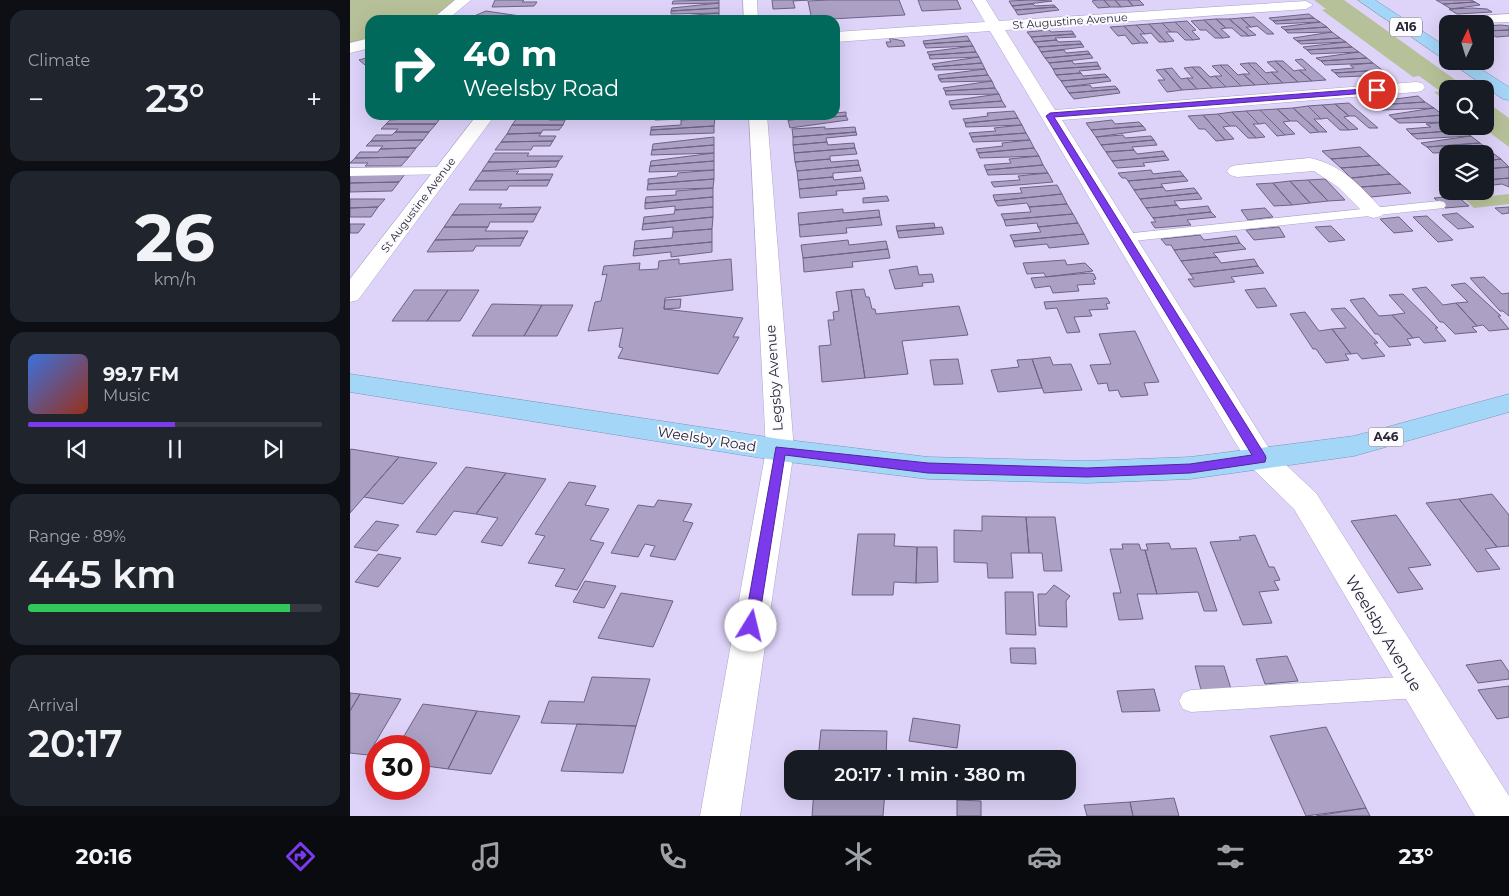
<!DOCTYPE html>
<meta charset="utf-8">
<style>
body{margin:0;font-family:Montserrat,sans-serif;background:#20242c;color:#f1f3f6;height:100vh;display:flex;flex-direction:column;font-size:19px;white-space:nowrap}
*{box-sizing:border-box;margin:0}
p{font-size:16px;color:#9ea1a6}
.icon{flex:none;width:28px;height:28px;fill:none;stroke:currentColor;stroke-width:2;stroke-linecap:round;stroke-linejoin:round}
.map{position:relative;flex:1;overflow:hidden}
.sheet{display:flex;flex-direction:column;gap:10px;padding:10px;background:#0d0f14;width:350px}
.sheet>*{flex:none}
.hud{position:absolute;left:15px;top:15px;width:475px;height:105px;border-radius:15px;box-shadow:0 5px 20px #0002;background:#00695c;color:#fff;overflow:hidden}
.needle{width:32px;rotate:4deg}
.fabs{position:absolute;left:1089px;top:15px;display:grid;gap:10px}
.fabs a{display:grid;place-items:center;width:55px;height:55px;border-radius:10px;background:#171b24;box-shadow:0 5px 20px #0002;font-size:25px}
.speed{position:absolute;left:15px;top:735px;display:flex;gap:10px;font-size:25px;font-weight:700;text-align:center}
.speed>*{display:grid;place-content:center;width:65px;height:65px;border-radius:50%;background:#171b24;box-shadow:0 5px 20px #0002;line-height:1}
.speed .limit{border:8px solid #d22;background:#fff;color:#111}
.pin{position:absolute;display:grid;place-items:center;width:42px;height:42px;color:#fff;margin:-21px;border:2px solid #fff;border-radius:50%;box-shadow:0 1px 5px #0007}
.me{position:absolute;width:55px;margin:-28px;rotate:9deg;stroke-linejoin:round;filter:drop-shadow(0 0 4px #0008)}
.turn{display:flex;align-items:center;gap:18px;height:105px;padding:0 15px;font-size:22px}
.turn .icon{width:65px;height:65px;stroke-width:2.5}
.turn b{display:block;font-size:35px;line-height:42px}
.big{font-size:38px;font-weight:600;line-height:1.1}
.sheet .widget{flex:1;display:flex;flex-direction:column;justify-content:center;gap:8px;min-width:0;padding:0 18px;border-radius:15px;background:#20242c}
.sheet .dial{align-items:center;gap:0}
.dial b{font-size:65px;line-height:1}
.song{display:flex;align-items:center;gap:15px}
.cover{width:60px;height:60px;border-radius:8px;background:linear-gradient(135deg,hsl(220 70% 55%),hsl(10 70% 35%))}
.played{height:5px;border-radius:2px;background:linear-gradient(90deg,#7c3aed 50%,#363941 50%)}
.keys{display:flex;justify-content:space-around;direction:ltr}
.heat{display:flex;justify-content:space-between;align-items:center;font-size:28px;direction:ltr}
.charge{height:8px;border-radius:4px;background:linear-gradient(90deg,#34c759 89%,#363941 0)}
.trip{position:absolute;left:434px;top:750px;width:292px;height:50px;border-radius:15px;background:#171b24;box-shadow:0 5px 20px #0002;font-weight:600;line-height:50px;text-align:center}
.tabs{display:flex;height:80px;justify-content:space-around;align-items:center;background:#090b0e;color:#9ea1a6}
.tabs .icon{width:35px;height:35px}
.tabs .on{color:#7c3aed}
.tabs b{font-size:22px;color:#f1f3f6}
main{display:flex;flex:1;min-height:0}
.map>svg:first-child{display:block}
</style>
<main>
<section class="sheet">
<div class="widget"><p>Climate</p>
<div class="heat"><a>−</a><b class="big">23°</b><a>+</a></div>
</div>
<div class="widget dial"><b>26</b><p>km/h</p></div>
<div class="widget">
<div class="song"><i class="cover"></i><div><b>99.7 FM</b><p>Music</p></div></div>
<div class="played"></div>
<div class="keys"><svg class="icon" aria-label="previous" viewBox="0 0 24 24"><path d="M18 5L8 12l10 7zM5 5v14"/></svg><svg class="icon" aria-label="pause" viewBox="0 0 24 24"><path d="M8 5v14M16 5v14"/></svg><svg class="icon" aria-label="next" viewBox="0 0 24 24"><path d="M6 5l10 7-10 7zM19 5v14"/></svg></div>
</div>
<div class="widget"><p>Range · 89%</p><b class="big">445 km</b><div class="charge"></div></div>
<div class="widget"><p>Arrival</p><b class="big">20:17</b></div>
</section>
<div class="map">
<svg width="1159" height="816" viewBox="0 0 1159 816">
<rect width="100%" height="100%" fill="#ded3f9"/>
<path fill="#b7c199" d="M0,0H110L91,14L79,20H20V39L0,44Z
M964,0H994L1118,89H1098L1097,102L1084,92L1090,91L1069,76L1063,77L972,10L976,9Z
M1135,101L1159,118V147L1131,126H1135Z
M1159,194V204L1124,208L1115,199Z"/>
<path fill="#aca1c5" stroke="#6e6385" d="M145,0H174L172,2H187L184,6L142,7Z
M369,0V3L322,4L323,1Z
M422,0H458L443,1L445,8L423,9Z
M478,0H549L555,15L462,20L458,1Z
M568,0H607L611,9L572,11Z
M682,0L702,1L662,6L659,1Z
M747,0H754L760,7L748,8L742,1Z
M754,0H765L771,7H760Z
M765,0H778L783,6L771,7Z
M778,0H789L794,5L783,6Z
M1086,0H1121L1125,2L1093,4Z
M1125,2L1130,5L1101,9L1093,4Z
M369,3V8L321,11L322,8Z
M683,4L685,6L704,5L706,7L665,10L662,6Z
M706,7L709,10L668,15L665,10Z
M369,8V13L321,14V11Z
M1122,8L1137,9L1142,12L1107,14L1099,9Z
M136,11L170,16L164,20L117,19Z
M369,13V18L320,20L321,17Z
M959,14L964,18L923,21L919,18Z
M904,17L924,34H917L907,26L901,27L891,18Z
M891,18L901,27H896L906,35L899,36L879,19Z
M964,18L970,22L926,24L923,21Z
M866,19H879L899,36H891L882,28H876Z
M866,19L876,28L871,29L880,37L873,38L854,20Z
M854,20L873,38H865L856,30H850L841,21Z
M837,21L846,30L842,31L850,39L843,40L825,22Z
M825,22L843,40H835L827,32H821L812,23Z
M970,22L977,27L935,30L931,27Z
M812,23L821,32H816L824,41L816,42L799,24Z
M799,24L816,42H809L801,33L795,34L786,25Z
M786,25L795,34H790L798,43H790L774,26Z
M1151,25L1159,26V30L1135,31V26Z
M774,26L790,43L782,44L775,35L768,36L760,27Z
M977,27L982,32L938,33L935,30Z
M699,30L701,32L722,31L724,34L681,37L677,32Z
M1159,30V36L1146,37L1137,31Z
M982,32L990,38L947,41L943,38Z
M724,34L726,37L705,38L707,40L684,42L681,37Z
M617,36L620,41L574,44L573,41Z
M539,38L553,41L555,46L538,47L536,42H541Z
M990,38L996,42L951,44L947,41Z
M707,40L708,42L730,41L732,44L688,47L684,42Z
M620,41L623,46L576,48L574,44Z
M996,42L1002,47L957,50L953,47Z
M732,44L734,47L691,52L688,47Z
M623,46L626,52L579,55L577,52Z
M1002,47L1009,52L961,54L957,50Z
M714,50L716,53L738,51L740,54L695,58L691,52Z
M626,52L629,57L580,59L579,55Z
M1009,52L1017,58L971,61L966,58Z
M740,54L743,58L699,63L695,58Z
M20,57V69L9,60Z
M629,57L632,63L584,67L582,64Z
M1017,58L1023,63L975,65L971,61Z
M952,59L976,80L962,81L949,70H956L945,60Z
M722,61L724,64L747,62L749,66L703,69L699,63Z
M925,61H933L944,71L949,70L962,81L948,82Z
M925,61L948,82L933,83L921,72H928L917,62Z
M632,63L635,69L585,70L584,67Z
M898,63H906L916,73L921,72L933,83L919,84Z
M898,63L919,84L905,85L893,74H900L890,64Z
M1023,63L1032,70L985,73L981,70L1004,68L1000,65Z
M870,65H878L888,75L893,74L905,85L891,86Z
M870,65L891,86L876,87L865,76H872L862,66Z
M749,66L751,69L729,71L731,73L706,75L703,69Z
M842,67H850L860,77L865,76L876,87L862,88Z
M842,67L862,88L847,89L837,78H843L834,68Z
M822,68L831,79L837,78L847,89L832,90L814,69Z
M635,69L638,75L589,79L588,75Z
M814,69L832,90L817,92L808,80H815L806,70Z
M1032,70L1039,75L989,77L985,73Z
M731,73L733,76L755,74L758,77L711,81L706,75Z
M638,75L642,81L591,82L589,79Z
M758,77L761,81L715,87L711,81Z
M642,81L645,88L595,91L593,88Z
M740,85L742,88L765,86L768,89L719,93L715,87Z
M645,88L649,94L596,95L595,91Z
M768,89L770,93L724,99L719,93Z
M649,94L652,101L600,105L599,101Z
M1068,96L1075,102L1027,105L1023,102Z
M652,101L656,107L602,109L600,105Z
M1075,102L1084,108L1032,110L1027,105Z
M999,103L1028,128H1019L1005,116H999L985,104Z
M985,104L999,116L994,117L1008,129L999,130L972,105Z
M972,105L999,130H990L977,118L971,119L958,106Z
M958,106L971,119H964L977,132H969L943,108Z
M943,108L969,132L960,133L947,121H940L927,109Z
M1084,108L1093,115L1044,119L1039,115Z
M927,109L940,121L933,122L945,134L935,135L910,110Z
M910,110L935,135L927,136L915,123L909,124L896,111Z
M664,111L668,118L615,123L613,119L638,116L637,113Z
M896,111L909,124H903L915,137L906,138L882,112Z
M496,112V116L438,120V115H485V113Z
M882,112L906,138H898L886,126H880L868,114Z
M868,114L880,126L873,127L884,139L875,140L853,115Z
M169,115H202L201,117L167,118Z
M306,115H365V118L305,120Z
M853,115L875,140L866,141L855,129H849L838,116Z
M1093,115L1098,118V122L1049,123L1044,119Z
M59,116H92L86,124H36L40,120L57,119Z
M496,116L498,120L440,128L438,120Z
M201,117L199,120H215L213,125H162L167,118Z
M365,118L364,126L301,130V127L331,125V120Z
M668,118L672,125L616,127L615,123Z
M762,120L765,124L789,122L793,126L741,130L736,123Z
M1098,122V126H1108L1112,130L1061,134L1056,129L1081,127L1076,124Z
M36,124H86L79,132H45L48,129H31Z
M162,125H213L209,130H193L191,133L157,134Z
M672,125L676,133L621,137L619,133L646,131L644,128Z
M364,126V133L300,135L301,130Z
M793,126L796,130L746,137L741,130Z
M475,127V129L505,127L506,132L443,137L442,129Z
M1112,130L1121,136L1067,139L1061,134Z
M45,132H79L73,140L21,141L26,135H42Z
M506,132L507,135L476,138L477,142L443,145V137Z
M191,133L189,136H206L203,141L151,142L157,134Z
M676,133L680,140L623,142L621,137Z
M773,135L775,138L801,136L804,140L751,145L746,137Z
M1121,136L1130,143L1077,147L1071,143Z
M364,137V145L302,150L303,144Z
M73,140L66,148L30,149L33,146H16L21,141Z
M680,140L684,148L628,153L626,149L653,146L652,143Z
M804,140L807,145L782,147L784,150L756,152L751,145Z
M203,141L200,146H183L181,150H145L151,142Z
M477,142L478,145L504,143L505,148L444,153L443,145Z
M1130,143L1140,151L1083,153L1077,147Z
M364,145V153L301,155L302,150Z
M1010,147L1020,156L981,159L972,151Z
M66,148L59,157L5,158L10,152H28L30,149Z
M505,148L507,154L480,156V159L445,162L444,153Z
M684,148L689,156L630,158L628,153Z
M784,150L787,154L813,151L816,156L762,161L756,152Z
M1140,151L1151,159L1135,161V154L1112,153Z
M144,153H179L177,156H213L209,161L138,162Z
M364,153V161L300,166L301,161Z
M689,156L693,165L636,170L634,165L661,163L659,159Z
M816,156L819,160L793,163L795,166L767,168L762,161Z
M1020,156L1030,165L991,168L981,159Z
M59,157L51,166H15L18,163H0L5,158Z
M480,159L481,162L508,160L509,165L447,171L445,162Z
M1151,159L1159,167L1135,169V161Z
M209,161L206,167L132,171L138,162Z
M364,161V170L299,172L300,166Z
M509,165L511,171L483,173V177L448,180L447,171Z
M693,165L698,173L638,175L636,170Z
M1030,165L1040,174L1001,178L991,168Z
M1159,167V178L1135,180V174H1139L1135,169Z
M364,170V179L298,184V179L327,176L328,173Z
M801,170L803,174L830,171L834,176L778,181L776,178H772L768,173Z
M132,171H169L166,174H203L200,180L125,181Z
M698,173L703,182L644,187L641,182L670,180L668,176Z
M55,174L49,182L0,183V175Z
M1040,174L1051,184L1011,187L1001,178Z
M834,176L838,181L811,184L813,187L784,190L778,181Z
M483,177L484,180L512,177L514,183L449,189L448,180Z
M1159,178V187L1152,184L1135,186V180Z
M364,179L363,188L297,190L298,184Z
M975,179L995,200L978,201L958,180Z
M200,180L197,186H159L157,190H119L125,181Z
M958,180L978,201L960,203L940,181Z
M940,181L960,203L942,205L923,183Z
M49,182L42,191L0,192V183Z
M514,183L515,189L486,191L487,195L450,198L449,189Z
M923,183L942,205L924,206L906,184Z
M1051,184L1061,193L1021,197L1011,187Z
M707,185L712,194L645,201L643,195L672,193L670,188Z
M813,187L816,191L844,188L848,193L790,199L784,190Z
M363,188V197L295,203L296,197L326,195V191Z
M848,193L852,199L824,201L827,205L796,208L790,199Z
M712,194L717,204L679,207L677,203L648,206L645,201Z
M537,196L539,201L513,203V198Z
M1107,196L1119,206L1095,208L1084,198Z
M363,197V207L325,210V206L295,209V203Z
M0,199H35L28,207L0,208Z
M110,204H152L149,208L191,207L187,214L102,215Z
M717,204L723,214L654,220L651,214L681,212L679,207Z
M827,205L830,209L858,206L861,212L803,218L796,208Z
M28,207L21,217H0V208Z
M363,207V217L293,224L294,217L324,214L325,210Z
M1159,207V213L1152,214L1145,208Z
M915,208L923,217L898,220L891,210Z
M493,209V213L529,210L530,217L449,225L448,213Z
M861,212L866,217L837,220L841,225L805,228L801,222H806L803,218Z
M1107,213L1124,227L1108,229L1092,215Z
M187,214L183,222H140L138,227H94L102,215Z
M723,214L728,223L688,227L687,223L656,226L654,220Z
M1077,216L1103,240L1088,242L1063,217Z
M363,217L362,229L323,232V227L292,230L293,224Z
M530,217L532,225L496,228L497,233L450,237L449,225Z
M1049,217L1063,231L1044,233L1030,219Z
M584,223L585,228L547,231L546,226Z
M728,223L734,234L663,241L660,235L691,232L688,227Z
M0,224H15L8,233H0Z
M981,226L995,240L979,242L965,227Z
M94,227H138L135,231H178L174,238L85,240Z
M592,227L594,234L549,238L547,231Z
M929,227L935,237L904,240L896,230Z
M362,229V242L284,249L285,241L322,238L323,232Z
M734,234L739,244L699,248L697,244L665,247L663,241Z
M850,235L854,240L886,236L890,243L824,250L821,245H816L811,239Z
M174,238L170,246H126L123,251L77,252L85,240Z
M498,240L499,245L536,241L538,249L453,258L451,245Z
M362,242V252L321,257V252L283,256L284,249Z
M890,243L896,249L863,253L867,257L831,261L824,250Z
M538,249L540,258L502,262L503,267L454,272L453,258Z
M867,257L871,263L904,259L908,266L840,274L831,261Z
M329,259V264L381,259L383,290L315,298L314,309L393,318L383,337H389L368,374L268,358L273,348L269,347L273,328L238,331L245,302L251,301L257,274L252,275L254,266L290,263L289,270L308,269L309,261Z
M715,260L717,265L735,263L743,271L696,277L694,273L677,274L673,263Z
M567,266L569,275L582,274L584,282L572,283L573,286L545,289L539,270Z
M908,266L914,273L881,277L885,282L844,287L838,279H844L840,274Z
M740,273L744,274L746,279L743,280L745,284L727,285L729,291L703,293L700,286L685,288L681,278Z
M1134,277L1152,294L1159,293V316L1153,311H1150L1120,278Z
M1115,283L1151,316H1148L1159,329L1139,331L1133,325L1127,326L1106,303L1118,302L1101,285Z
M1076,287L1093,305L1106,303L1127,326L1122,327L1127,332L1105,334L1093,322H1090L1062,289Z
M915,288L927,306L907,308L895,290Z
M514,289L516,297H519L522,309H525L526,314L609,306L618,335L552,341L558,374L515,378L501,290Z
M64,290H98L77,321H42Z
M98,290H129L110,321H77Z
M501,290L515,378L472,382L469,346L481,345L478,320H484L483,312L489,311L486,292Z
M1053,294L1088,328H1085L1096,341L1074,343L1069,337L1063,338L1042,315L1055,313L1039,295Z
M754,298H757L760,303L756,304L758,309L739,310L742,316L724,317L730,332L717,333L707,308L696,309L694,302Z
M1014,298L1029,316L1042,315L1063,338L1057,339L1061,345L1039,347L1028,334H1025L1000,300Z
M331,299L330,308L314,309L315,300Z
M142,304L192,305L174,336H122Z
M192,305H223L207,336H174Z
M995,308L1028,343H1024L1035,356L1012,359L1007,353L1001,354L982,329L996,328L981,309Z
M955,312L969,331L982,329L1001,354H995L999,360L976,363L966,349H963L940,314Z
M785,331L809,382L794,383L798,395L771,397L768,390L759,391L757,383L748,384L740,365L761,364L749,334Z
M700,357L703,365L721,364L732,390L694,393L682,359Z
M608,359L613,384L584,385L580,360Z
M682,359L692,388L648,392L641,370L669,367L667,360Z
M1,449L49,457L0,513V450Z
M49,457L87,463L53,504L14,497Z
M116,467L156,473L126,514L104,511L86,535L66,532Z
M156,473L196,479L152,546L131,542L148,518L126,514Z
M219,482L246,486L235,505L259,509L240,540L254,543L227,590L205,586L215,569L178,563L195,536L185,534Z
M1142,494L1159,515V546L1147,547L1109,499Z
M1109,499L1147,547L1135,549L1150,569L1127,572L1076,503Z
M308,500L342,504L333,521L343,523L325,560L300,556L305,546L295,544L288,557L261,553L288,505L304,507Z
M1046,515L1081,565L1058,568L1073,589L1048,593L1001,521Z
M632,516L676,517L679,553H661L663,578H638L637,563L604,562V530L632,531Z
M676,517H705L712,571H694L692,553H679Z
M26,521L49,525L27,551L4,547Z
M508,534H545L544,546L567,547L566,583L544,582L543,595H502Z
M905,535L919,567H924L930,580L924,581L929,590L909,592L922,623L893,625L860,542L891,540L889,537Z
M819,543L821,549L846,548L867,611H854L848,592L807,594L795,550H798L796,544Z
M772,544H789L791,550H795L807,594H787L793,619L769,620L763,593H771L760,549H773Z
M567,547H587L588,582L566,583Z
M28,554L51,558L28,587L5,582Z
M235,581L266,586L254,608L223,602Z
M704,585L720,596L716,601L717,627L689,626L688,594H696Z
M655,592H683L686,635L656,634Z
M271,593L323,601L303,647L248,638Z
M660,648H685L686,664L661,663Z
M937,656L948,681L915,684L906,659Z
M1151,660L1159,672V679L1128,683L1116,665Z
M845,666H874L881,689L851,690Z
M242,677L300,679L286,726L191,723L199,701L234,702Z
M1159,686V717L1147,719L1128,690Z
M804,689L810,711L772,712L767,691Z
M0,693L10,694L0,711Z
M10,694L51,699L18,755L0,753V711Z
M73,704L127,711L98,769L69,765V746H48Z
M127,711L170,716L141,774L98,769Z
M563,718L610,725L607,748L559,741Z
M227,724L286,726L273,773L211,771Z
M976,727L1016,808L956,816L920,736Z
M471,730L537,731L536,759H468Z
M464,791H535L533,816H462Z
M824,798L829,816H783L780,802Z
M607,800L631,801V816H607Z
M780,802L783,816H737L734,805Z
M1016,808L1020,816H966Z"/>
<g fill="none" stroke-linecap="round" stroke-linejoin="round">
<defs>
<path id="lane" d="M95,167L99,168L101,171L99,174L0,176V168Z
M1089,201L1094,202L1096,205L1094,208L774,242L767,238L774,234Z
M1067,676L1075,679L1079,687L1075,695L1067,698L841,712L833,709L829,701L833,693L841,690Z"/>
<path id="street" d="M105,0H121L97,20H81Z
M393,0H407L408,20H394Z
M622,0H636L649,21L956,1L963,5L956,9L655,30L705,110L1066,82L1072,83L1075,87L1072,91L1066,92L712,120L920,450L966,493L1159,796V816H1125L944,509L900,466L885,442L640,31L485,42V32L635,22Z
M1159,14V22L1107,24L1106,21L1113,17Z
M20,38V48L0,53V43Z
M127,115H145L8,300L0,302V279Z
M399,115H417L444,450L390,816H350L416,450Z
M960,158C992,165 1009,185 1031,208L1035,212L1031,216L1024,218L1017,216L988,187L964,171L887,177L880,175L877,171L880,167L887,165Z"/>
<path id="highway" d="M1008,0H1025L1098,48V60L1092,58Z
M1099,61H1118L1159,87V100L1153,99Z
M0,374L430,439L578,457L737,461L840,457L1004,436L1159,394V412L1004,456L840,479L737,483L578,479L430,461L0,392Z"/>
</defs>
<use href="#lane" stroke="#afa4c9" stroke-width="1"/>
<use href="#street" stroke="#afa4c9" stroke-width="1"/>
<use href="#highway" stroke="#7998b3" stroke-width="1"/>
<use href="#lane" fill="#fff" fill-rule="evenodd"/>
<use href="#street" fill="#fff" fill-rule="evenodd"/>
<use href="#highway" fill="#a4d6f8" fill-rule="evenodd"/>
</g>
<path fill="#7c3aed" stroke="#51269a" d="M1027,88L1030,92L704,117L915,455L916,458L915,462L840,473L737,477L578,473L435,455L408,626L406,631L401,633L396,631L394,626L426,447L578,463L737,468L840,464L902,455L696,116L700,113Z"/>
<g text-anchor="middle" stroke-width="4" stroke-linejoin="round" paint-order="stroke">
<g font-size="11" fill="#292533" stroke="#fbfafe">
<text transform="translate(720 21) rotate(-4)" y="4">St Augustine Avenue</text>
<text transform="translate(68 205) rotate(-53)" y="4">St Augustine Avenue</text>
</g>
<g fill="#fbfafe" stroke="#686570" stroke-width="1">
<rect x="1040" y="17.5" width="32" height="19" rx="4"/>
<rect x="1018.5" y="427.5" width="35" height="19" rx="4"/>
</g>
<g font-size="12" font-weight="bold" fill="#292533">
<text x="1056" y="31">A16</text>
<text x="1036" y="441">A46</text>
</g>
<g font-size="14" fill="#292533" stroke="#fbfafe">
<text transform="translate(424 378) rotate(-94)" y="5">Legsby Avenue</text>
<text transform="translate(357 439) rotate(9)" y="5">Weelsby Road</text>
</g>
<g font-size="16" fill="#292533" stroke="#fbfafe">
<text transform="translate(1034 633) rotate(59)" y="6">Weelsby Avenue</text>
</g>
</g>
</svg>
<div class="fabs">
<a><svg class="needle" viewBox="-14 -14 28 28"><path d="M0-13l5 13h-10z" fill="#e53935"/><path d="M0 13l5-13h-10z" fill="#9ea1a6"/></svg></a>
<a><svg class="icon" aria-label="search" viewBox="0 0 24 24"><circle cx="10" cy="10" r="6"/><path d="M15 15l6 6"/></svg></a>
<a><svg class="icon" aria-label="layers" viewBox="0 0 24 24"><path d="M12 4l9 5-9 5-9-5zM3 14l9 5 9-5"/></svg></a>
</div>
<div class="speed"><div class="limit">30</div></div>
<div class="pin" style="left:1027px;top:90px;background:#d93025"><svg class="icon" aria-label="arrive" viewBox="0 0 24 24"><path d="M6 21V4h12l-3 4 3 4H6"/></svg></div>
<svg class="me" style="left:401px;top:626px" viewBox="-20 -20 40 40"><circle r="19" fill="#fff"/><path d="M0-13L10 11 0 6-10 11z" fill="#7c3aed"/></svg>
<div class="trip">20:17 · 1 min · 380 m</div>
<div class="hud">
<div class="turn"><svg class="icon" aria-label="right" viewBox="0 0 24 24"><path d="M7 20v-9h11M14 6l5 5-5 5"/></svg><div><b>40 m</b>Weelsby Road</div></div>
</div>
</div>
</main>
<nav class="tabs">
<b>20:16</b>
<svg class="icon on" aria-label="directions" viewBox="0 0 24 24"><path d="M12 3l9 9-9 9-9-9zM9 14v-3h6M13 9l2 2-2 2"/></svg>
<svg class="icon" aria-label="music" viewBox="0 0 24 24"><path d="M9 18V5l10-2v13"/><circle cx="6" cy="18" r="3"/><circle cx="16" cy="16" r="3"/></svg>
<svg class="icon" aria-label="phone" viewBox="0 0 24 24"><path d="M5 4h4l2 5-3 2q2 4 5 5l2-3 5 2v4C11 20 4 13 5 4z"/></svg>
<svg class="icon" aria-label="climate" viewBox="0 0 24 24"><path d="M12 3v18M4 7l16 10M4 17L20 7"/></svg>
<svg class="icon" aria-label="car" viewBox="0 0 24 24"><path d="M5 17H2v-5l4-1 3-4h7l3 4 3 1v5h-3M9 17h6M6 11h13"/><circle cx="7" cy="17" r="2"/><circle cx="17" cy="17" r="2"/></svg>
<svg class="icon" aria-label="filters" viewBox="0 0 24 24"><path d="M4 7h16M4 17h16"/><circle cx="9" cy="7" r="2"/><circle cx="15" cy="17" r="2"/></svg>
<b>23°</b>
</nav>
